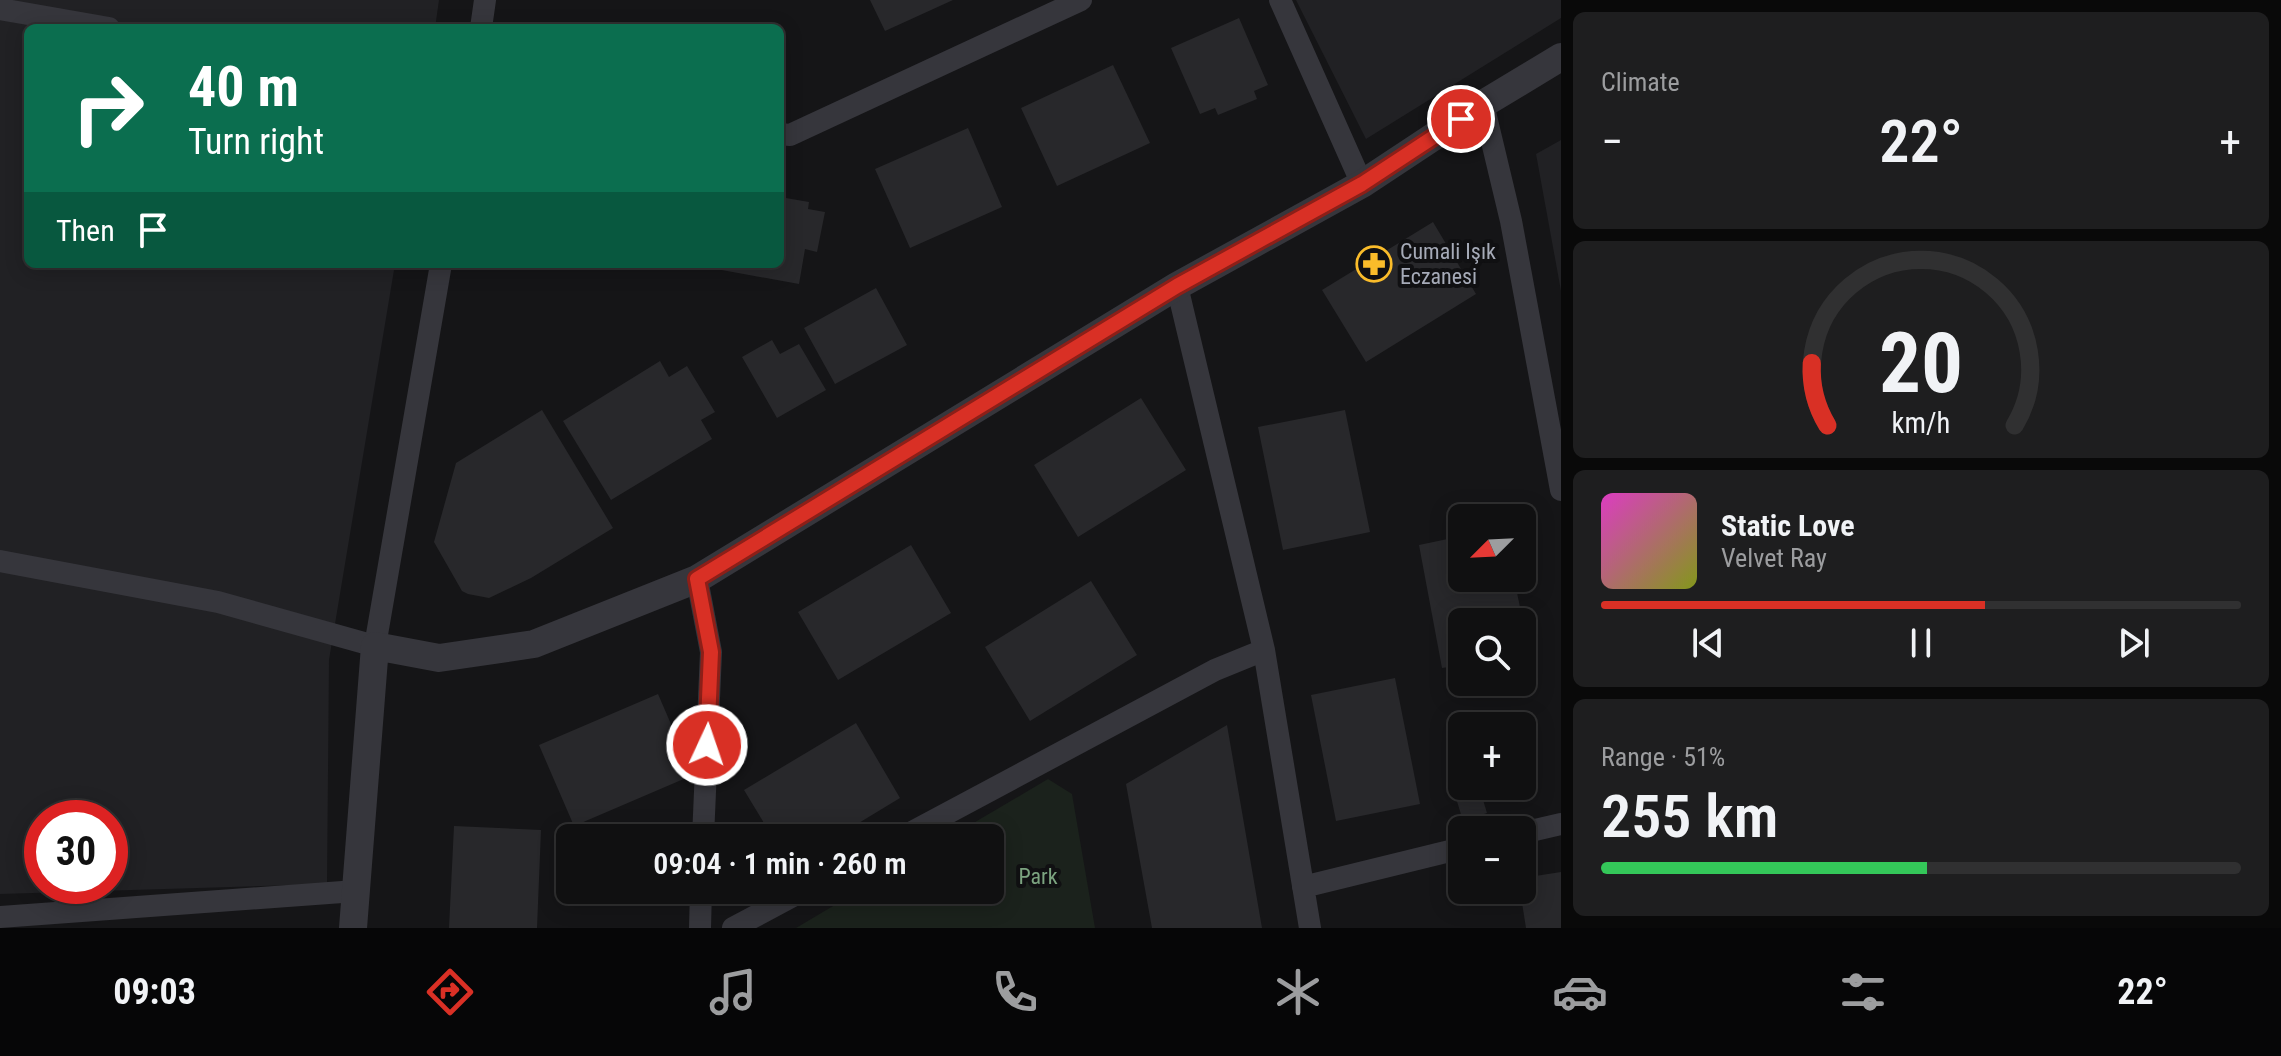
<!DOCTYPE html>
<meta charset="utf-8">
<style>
body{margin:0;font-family:"Roboto Condensed",sans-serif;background:#1e1e1f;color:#f1f3f6;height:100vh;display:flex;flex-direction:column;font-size:30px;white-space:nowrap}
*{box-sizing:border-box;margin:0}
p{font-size:26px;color:#9c9d9f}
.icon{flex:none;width:44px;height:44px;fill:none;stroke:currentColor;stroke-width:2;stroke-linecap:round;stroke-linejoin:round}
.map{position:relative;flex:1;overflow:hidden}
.sheet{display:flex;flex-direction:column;gap:12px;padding:12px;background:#090909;width:720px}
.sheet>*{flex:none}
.top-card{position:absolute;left:24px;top:24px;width:760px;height:244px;border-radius:12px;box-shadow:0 4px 20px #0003,0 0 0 2px #303031;background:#0b6e4f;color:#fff;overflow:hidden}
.needle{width:52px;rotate:246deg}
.tools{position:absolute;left:1448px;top:504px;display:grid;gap:16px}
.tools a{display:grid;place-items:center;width:88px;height:88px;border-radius:12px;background:#101011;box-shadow:0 4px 20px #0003,0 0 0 2px #303031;font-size:40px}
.speed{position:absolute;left:24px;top:800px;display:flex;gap:16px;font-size:40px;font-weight:700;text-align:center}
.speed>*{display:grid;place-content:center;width:104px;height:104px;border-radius:50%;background:#101011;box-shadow:0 4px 20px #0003,0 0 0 2px #303031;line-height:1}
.speed .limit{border:12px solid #d22;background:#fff;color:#111}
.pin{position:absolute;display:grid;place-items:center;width:68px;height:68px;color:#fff;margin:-34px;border:4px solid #fff;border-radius:50%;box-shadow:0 2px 8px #0007}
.me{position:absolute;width:88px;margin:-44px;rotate:3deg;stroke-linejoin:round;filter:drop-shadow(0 0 6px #0008)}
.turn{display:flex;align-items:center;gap:28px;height:168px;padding:0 32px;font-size:36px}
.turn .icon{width:104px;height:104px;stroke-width:2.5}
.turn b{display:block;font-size:56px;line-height:68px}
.then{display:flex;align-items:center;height:76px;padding:0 32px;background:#0003;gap:16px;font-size:30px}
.big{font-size:60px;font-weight:600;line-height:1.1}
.sheet .card{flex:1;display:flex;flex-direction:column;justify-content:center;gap:12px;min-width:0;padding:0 28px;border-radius:12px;background:#1e1e1f}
.sheet .dial{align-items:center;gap:0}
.dial svg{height:208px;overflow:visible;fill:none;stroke:#303031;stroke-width:7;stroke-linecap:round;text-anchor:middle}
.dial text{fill:#f1f3f6;stroke:none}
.song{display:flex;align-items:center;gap:24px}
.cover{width:96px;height:96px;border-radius:12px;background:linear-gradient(135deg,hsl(310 70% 55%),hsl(70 70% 35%))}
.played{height:8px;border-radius:4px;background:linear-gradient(90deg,#d93025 60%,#303031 60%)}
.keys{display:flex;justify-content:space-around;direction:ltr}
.heat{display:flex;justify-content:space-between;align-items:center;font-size:44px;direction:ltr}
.charge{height:12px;border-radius:6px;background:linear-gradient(90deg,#34c759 51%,#303031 0)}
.trip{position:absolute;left:556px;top:824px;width:448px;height:80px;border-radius:12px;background:#101011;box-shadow:0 4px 20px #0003,0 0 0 2px #303031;font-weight:600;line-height:80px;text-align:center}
.menu{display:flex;height:128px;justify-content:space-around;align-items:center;background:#060607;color:#9c9d9f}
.menu .icon{width:56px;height:56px}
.menu .active{color:#d93025}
.menu b{font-size:36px;color:#f1f3f6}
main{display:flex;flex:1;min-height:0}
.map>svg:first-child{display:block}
</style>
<main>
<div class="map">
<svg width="1561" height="928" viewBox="0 0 1561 928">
<rect width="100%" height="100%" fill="#151517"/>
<path fill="#212124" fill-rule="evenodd" d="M0,0H439L435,28H28V264H395L329,660L327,884L0,894ZM42,818H110V886H42Z
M1296,0H1561V18L1366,139Z
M1561,140V291L1536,154Z"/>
<path fill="#1b221c" d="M1048,779L1072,794L1095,928H796L860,890H990V838H948Z"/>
<path fill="#28282b" d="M870,0H953L885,31Z
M1239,18L1268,85L1254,91L1257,99L1218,115L1215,108L1200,114L1171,48Z
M1113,65L1150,143L1057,186L1021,108Z
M968,128L1002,207L910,248L875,169Z
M780,197L809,202L808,209L825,212L817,252L805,249L799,284L700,266L780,264Z
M1433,222L1476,294L1366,362L1322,290Z
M876,288L907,345L835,384L804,328Z
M772,340L780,354L799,344L826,390L777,418L742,357Z
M660,361L669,377L687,366L715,412L701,420L712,439L611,500L563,421Z
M1141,398L1186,470L1078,537L1034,465Z
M542,410L613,528L531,578L489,598L468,594L462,591L434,542L456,463Z
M1345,410L1370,532L1283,550L1258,427Z
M1462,536V578H1514L1523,622H1462V665L1442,668L1419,545Z
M911,545L951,613L838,680L798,612Z
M1091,581L1137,655L1030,721L985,647Z
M1395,678L1420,804L1336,821L1311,695Z
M658,694L693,775L574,826L539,745Z
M856,723L900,798L834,838H773L744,790Z
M1227,725L1262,928H1152L1126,784Z
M1480,790L1487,813L1463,821L1456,798Z
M454,826L541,830L537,928H449Z
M1561,872V928H1526L1520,890H1522V878Z"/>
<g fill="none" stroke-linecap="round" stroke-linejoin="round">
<path stroke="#36363c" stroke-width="22" d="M1280,0L1362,184
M0,9L109,28
M481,28L485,0
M1483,104L1511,221L1561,490
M780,134L790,135L1081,0
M1177,286L1264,650L1310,928
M0,561L218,602L375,646L441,264
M697,579L711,652L703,838
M1522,833L1561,824
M901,838L1215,670L1264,650
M1303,887L1462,848
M0,917L356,891
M700,928L701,890
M733,928L804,890"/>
<path stroke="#36363c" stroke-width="28" d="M353,928L375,646L439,658L534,644L697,579L1177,286L1362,184L1483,104L1561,57"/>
</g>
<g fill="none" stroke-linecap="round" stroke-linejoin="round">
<defs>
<path id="route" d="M707,745L711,652L697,579L1177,286L1362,184L1461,119"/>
</defs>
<use href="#route" stroke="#8d1f18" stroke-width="20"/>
<use href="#route" stroke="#d93025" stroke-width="14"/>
</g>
<defs>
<symbol id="pharmacy-ring" viewBox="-11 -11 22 22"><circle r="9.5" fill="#101012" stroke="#fabc2a" stroke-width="1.5"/><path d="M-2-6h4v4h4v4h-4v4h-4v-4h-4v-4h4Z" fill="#fabc2a"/></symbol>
</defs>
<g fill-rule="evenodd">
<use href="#pharmacy-ring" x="1354" y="244" width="40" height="40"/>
</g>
<g text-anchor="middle" stroke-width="8" stroke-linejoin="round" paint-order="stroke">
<g font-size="22" fill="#a6abb8" stroke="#101012" text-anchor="start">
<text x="1400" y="259">Cumali Işık<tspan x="1400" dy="25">Eczanesi</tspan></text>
</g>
<g font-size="22" fill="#7ca480" stroke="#101012">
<text x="1038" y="884">Park</text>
</g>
</g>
</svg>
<div class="tools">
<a><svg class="needle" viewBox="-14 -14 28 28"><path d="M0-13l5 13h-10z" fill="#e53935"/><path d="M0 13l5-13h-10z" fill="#9c9d9f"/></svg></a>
<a><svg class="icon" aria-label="search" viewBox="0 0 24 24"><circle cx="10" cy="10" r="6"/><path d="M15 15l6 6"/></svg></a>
<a>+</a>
<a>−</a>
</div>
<div class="speed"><div class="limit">30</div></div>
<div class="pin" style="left:1461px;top:119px;background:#d93025"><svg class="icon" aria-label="arrive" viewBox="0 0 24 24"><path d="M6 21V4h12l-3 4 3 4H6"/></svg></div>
<svg class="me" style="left:707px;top:745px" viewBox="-20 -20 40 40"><circle r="17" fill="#d93025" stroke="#fff" stroke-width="3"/><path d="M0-11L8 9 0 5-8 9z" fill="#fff"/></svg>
<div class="trip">09:04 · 1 min · 260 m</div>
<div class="top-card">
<div class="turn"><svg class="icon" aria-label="right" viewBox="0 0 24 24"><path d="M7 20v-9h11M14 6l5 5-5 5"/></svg><div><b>40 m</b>Turn right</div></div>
<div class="then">Then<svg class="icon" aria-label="arrive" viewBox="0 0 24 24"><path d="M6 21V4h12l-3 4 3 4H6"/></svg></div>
</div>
</div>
<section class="sheet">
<div class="card"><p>Climate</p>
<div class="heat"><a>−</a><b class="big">22°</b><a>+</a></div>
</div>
<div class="card dial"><svg viewBox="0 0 100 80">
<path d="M14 69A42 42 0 1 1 86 69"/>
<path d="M14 69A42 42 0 0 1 8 45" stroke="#d93025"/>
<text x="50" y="56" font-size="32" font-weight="700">20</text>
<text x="50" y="72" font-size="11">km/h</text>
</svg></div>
<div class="card">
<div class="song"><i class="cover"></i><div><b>Static Love</b><p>Velvet Ray</p></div></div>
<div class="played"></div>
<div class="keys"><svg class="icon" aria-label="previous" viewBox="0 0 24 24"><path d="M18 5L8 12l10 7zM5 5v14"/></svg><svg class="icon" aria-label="pause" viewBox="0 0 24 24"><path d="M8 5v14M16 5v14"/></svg><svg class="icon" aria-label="next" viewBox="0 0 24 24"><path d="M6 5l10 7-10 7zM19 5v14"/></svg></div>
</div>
<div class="card"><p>Range · 51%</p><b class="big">255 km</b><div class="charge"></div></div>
</section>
</main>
<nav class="menu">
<b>09:03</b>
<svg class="icon active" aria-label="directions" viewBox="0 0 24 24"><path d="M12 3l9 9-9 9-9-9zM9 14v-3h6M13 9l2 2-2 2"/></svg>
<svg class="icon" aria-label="music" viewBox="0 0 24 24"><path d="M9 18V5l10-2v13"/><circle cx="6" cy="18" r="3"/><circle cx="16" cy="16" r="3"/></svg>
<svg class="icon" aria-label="phone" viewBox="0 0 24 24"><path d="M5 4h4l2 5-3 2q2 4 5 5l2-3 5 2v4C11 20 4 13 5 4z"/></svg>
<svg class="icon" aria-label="climate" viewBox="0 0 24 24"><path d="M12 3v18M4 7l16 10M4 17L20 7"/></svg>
<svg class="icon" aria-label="car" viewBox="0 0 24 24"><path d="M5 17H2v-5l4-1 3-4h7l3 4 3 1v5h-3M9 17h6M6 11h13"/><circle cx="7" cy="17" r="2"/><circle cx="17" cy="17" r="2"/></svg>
<svg class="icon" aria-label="filters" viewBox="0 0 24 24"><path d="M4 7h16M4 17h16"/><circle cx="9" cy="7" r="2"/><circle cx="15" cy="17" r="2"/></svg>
<b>22°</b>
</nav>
